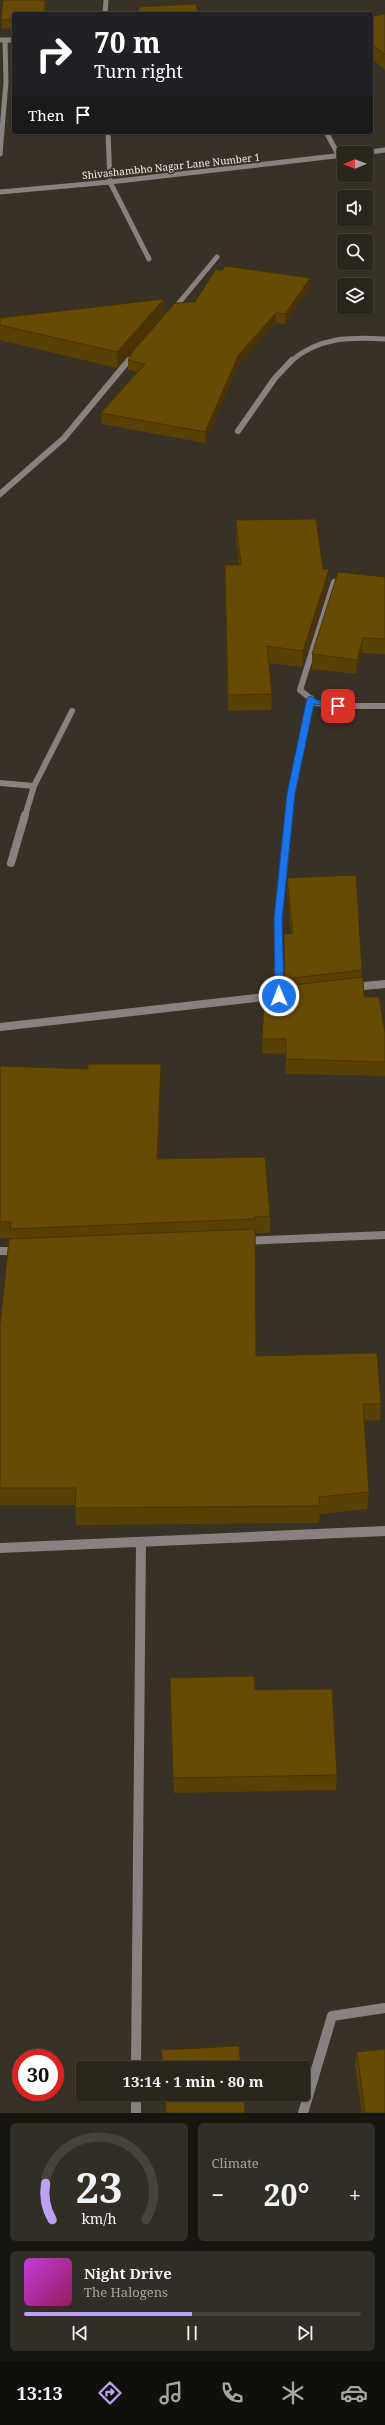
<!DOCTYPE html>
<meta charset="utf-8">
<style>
body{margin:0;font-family:"Noto Serif",serif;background:#322e25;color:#f1f3f6;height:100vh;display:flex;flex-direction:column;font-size:15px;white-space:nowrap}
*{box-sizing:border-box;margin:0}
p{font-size:13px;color:#a5a5a3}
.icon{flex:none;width:22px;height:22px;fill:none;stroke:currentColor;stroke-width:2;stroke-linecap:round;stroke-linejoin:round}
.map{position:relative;height:2113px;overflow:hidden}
.side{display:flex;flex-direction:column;gap:10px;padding:10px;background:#17150f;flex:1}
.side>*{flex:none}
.hud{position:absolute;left:12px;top:12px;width:361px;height:122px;border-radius:4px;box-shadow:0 1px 3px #0004,0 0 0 1px #46433b;background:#202124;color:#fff;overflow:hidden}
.needle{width:26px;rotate:269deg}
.buttons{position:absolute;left:337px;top:146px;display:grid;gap:8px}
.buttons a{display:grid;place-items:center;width:36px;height:36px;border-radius:4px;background:#2a261c;box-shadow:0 1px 3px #0004,0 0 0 1px #46433b;font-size:20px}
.speed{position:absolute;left:12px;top:2049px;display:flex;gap:8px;font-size:20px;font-weight:700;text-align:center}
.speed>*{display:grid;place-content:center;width:52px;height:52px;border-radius:50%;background:#2a261c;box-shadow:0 1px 3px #0004,0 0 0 1px #46433b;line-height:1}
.speed .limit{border:6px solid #d22;background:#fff;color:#111}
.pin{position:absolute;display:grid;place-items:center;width:34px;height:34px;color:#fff;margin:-17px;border-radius:8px;box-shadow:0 2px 6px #0006}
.me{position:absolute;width:44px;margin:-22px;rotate:359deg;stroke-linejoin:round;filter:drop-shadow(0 0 3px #0008)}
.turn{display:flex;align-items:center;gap:14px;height:84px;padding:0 16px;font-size:18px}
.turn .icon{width:52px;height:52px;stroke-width:2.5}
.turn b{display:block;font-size:28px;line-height:34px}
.then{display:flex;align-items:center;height:38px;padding:0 16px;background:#0003;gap:8px;font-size:15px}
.big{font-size:30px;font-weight:700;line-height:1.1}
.side .tile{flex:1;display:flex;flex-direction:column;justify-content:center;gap:6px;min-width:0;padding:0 14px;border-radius:6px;background:#322e25}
.side .dial{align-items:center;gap:0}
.dial svg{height:104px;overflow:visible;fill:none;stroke:#46433b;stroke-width:7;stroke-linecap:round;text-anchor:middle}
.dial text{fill:#f1f3f6;stroke:none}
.song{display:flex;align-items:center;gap:12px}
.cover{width:48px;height:48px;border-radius:6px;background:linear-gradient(135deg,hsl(290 70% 55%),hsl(330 70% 35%))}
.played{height:4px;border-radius:2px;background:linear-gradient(90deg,#bca0f2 50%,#46433b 50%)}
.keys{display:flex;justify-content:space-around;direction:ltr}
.heat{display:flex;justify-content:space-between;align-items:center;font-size:22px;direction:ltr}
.side .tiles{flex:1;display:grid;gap:10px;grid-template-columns:1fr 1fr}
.tile:last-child{grid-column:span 2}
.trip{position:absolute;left:76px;top:2061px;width:234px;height:40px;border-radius:4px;background:#2a261c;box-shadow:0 1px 3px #0004,0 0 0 1px #46433b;font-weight:700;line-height:40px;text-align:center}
.dock{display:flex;height:64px;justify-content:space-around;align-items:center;background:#110f0b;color:#a5a5a3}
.dock .icon{width:28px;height:28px}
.dock .on{color:#bca0f2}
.dock b{font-size:18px;color:#f1f3f6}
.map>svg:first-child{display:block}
</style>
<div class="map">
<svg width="385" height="2113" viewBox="0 0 385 2113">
<rect width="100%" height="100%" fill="#383226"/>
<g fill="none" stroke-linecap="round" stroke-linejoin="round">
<path stroke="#89817f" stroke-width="5" d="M326,132L339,156"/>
<path stroke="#89817f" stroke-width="5" d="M105,14L106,0
M1,40H14
M108,132L110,182L149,259
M363,153L385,150
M0,154L6,82L5,40
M0,192L110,182L344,155
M173,310L217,257
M129,361L134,355
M291,361C319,337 350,337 385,339"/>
<path stroke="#89817f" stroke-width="6" d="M238,431L275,378L292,360
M0,494L64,438L129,360
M346,579L334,582L300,690L316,703L338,706H385
M0,783L34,786
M25,816L34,786L72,711
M289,816L291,794L311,698"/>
<path stroke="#89817f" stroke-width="8" d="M11,863L25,815
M353,987L385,984
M279,996L278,919L289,815
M0,1027L274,996
M245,1241L385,1235
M0,1251H17"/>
<path stroke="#89817f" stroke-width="10" d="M0,1548L385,1531
M136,2068L141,1542
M136,2094V2113
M303,2113L332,2016L385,2008"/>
</g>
<path fill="#594004" d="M3,0H46L45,14H14V28L2,29L1,20Z
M385,14V70L371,58V17Z
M310,288L285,324L276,323L239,364L205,443L102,424L101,413L137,372L128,370V360L195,302Z
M164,314L117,368L0,340V318Z
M236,520L323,569H329L328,586L302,667L269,663L272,694L271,710L228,711L225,581V565H239L236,536Z
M385,577V654L362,653L356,674L312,669V654Z
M287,878L362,970L361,978L364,997L385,1033V1076L285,1074L286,1054L262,1053L265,988L284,986V934H291L287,889Z
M161,1064V1081L158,1159L270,1216V1233H255L256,1356L381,1404L380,1420L364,1421L369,1492L367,1509L320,1514L319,1523L76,1525L75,1505H0V1326L11,1239V1238H0V1066L88,1069Z
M170,1678L255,1690L337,1775L336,1790L174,1793Z
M357,2052L385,2113H362L355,2066Z"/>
<path fill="#483404" d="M45,0H46L45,14H44Z
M310,278V288L285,324V314Z
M164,299V314L117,368V352Z
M276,313V323L239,364L205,443V432L239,354Z
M329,569L328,586L302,667L303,651Z
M363,638L362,653L356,674L357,660Z
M161,1064V1081L157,1176V1159Z"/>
<path fill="#674b05" stroke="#483404" d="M3,0H45L44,14H14V19L1,20Z
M196,4L198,14H139V7Z
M385,14V55L371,43V17Z
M225,266L310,278L285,314L276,313L239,354L205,432L101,413L145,364L128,360L134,350L175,303L195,302L216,269L222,271Z
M164,299L117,352L0,325V318Z
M316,519L323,569H329L303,651L267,646L272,694L228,695L225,565H241L236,520Z
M338,572L385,577V639L363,638L357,660L312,654Z
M356,875L362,970L285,979L284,934H293L287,878Z
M363,977L364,997H379L385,1033V1062L286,1059V1039H262L265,988Z
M88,1064H161L157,1159L265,1157L270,1216L255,1217V1219L10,1229L11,1222H0V1066L88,1069Z
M255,1229L256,1356L377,1353L381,1404H363L369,1492L319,1497L320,1506L75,1508L76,1488H0V1326L9,1239Z
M254,1676L255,1690L332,1689L337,1775L173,1778L170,1678Z
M239,2046L241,2068H163L161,2050Z
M385,2049V2113H365L357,2052Z
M165,2094H244L245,2113H166Z"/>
<path fill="#1a73e8" stroke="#114b97" d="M311,696L318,701L342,706L338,708L314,704L295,794L282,919L284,996L279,999L275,996L274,919L287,794L307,698Z"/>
<g text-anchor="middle" stroke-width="4" stroke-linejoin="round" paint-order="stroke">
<g font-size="10" fill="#f1ede6" stroke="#383226">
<text transform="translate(171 166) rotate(-6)" y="4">Shivashambho Nagar Lane Number 1</text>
</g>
</g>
</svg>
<div class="buttons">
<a><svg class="needle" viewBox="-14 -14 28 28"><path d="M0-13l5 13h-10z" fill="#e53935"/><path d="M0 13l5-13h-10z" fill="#a5a5a3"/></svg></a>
<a><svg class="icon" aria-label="sound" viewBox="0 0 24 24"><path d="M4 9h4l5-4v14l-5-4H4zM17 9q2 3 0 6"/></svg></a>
<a><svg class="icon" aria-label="search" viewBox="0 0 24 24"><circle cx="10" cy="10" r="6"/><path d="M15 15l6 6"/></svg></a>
<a><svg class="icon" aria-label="layers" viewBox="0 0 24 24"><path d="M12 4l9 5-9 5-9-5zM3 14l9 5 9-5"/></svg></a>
</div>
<div class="speed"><div class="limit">30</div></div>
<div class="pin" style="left:338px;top:706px;background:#d93025"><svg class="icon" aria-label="arrive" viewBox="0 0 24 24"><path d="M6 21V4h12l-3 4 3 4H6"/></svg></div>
<svg class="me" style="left:279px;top:996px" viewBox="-20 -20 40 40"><circle r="17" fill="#1a73e8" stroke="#fff" stroke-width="3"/><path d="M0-11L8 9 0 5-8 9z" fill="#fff"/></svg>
<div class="trip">13:14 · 1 min · 80 m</div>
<div class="hud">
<div class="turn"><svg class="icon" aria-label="right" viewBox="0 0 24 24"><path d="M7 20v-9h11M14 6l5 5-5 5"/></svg><div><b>70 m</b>Turn right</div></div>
<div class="then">Then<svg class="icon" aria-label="arrive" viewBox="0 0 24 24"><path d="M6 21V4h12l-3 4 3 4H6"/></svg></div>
</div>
</div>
<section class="side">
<div class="tiles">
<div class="tile dial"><svg viewBox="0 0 100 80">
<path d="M14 69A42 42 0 1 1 86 69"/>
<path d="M14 69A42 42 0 0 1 9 41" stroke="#bca0f2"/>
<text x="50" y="56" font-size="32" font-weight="700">23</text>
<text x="50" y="72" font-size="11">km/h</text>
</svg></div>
<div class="tile"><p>Climate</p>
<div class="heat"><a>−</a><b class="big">20°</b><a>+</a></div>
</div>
<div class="tile">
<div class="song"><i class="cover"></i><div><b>Night Drive</b><p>The Halogens</p></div></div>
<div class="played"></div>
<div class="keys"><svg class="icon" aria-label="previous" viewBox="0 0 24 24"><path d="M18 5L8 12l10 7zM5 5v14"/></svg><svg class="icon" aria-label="pause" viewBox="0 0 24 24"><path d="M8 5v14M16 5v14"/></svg><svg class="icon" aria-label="next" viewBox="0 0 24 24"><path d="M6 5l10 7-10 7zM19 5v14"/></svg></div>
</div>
</div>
</section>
<nav class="dock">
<b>13:13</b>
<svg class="icon on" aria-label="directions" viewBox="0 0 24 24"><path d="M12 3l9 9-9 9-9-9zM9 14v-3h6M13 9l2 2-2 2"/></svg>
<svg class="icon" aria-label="music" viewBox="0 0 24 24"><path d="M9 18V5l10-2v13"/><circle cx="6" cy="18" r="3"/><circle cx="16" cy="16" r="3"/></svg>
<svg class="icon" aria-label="phone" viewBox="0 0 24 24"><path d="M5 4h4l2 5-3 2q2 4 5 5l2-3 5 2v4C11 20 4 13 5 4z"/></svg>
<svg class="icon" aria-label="climate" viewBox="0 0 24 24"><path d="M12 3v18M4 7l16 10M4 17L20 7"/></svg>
<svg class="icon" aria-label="car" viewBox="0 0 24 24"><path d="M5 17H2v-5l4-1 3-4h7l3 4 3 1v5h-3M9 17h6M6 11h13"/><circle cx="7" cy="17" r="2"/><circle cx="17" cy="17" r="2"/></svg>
</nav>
